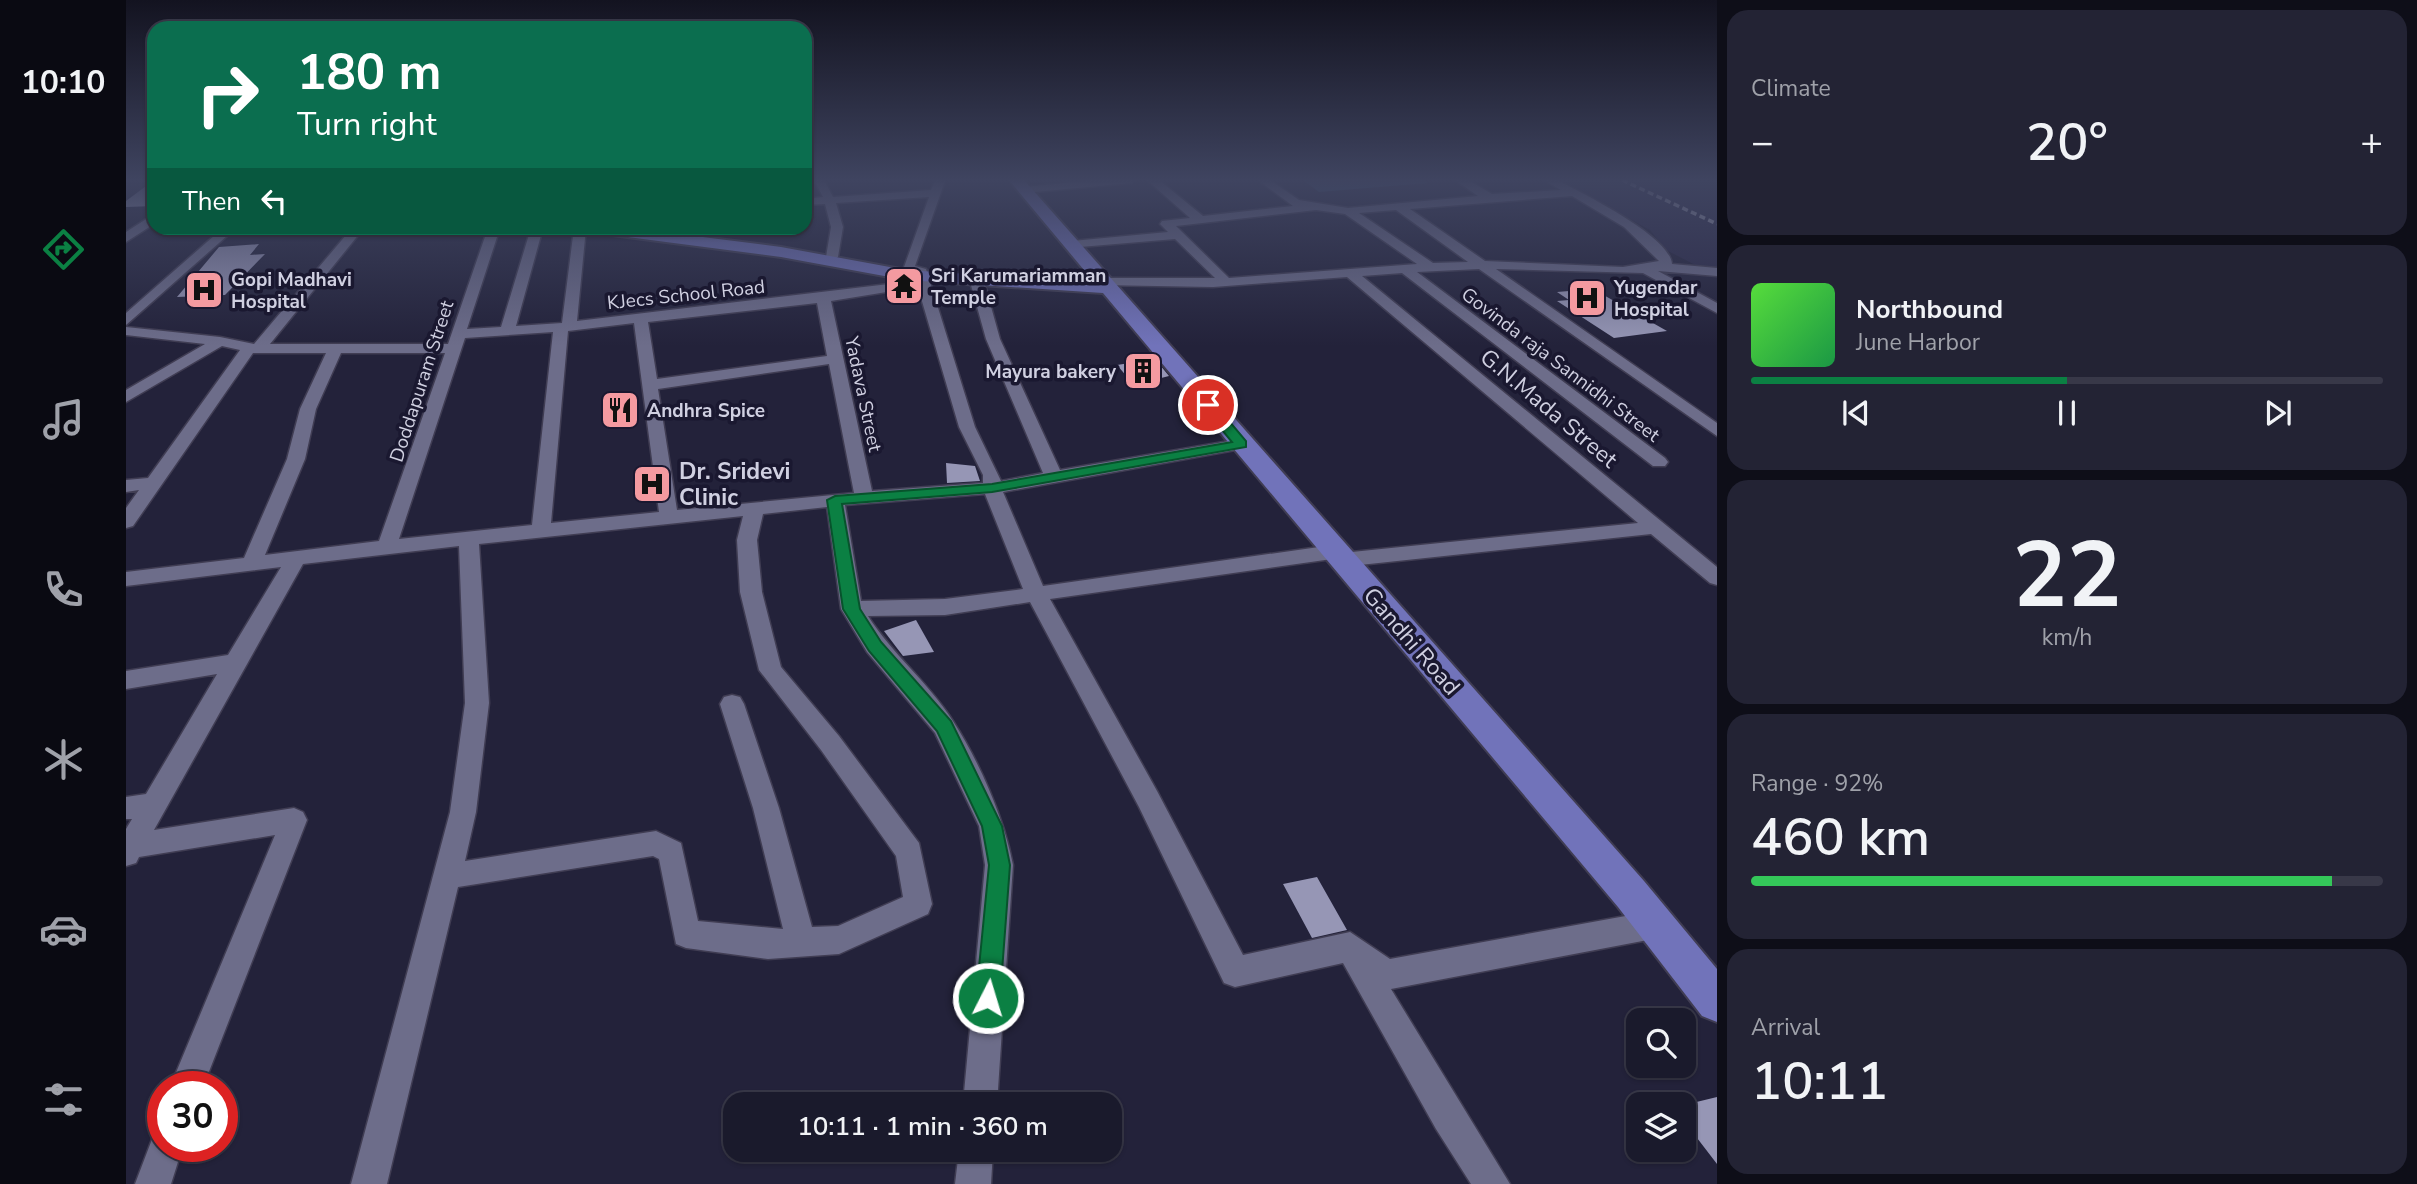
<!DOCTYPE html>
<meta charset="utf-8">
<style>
body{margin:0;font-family:"Nunito Sans",sans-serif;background:#232334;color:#f1f3f6;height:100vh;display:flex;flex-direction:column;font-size:26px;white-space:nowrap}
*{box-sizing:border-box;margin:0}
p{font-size:23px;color:#9fa1a9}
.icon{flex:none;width:38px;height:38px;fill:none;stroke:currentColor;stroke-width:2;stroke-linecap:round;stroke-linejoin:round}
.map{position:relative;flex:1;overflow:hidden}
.sheet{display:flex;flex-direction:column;gap:10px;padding:10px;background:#0e0e18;width:700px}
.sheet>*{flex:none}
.banner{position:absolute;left:21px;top:21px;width:665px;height:214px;border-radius:21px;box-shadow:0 2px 5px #0004,0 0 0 2px #383848;background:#0b6e4f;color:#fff;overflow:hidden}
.buttons{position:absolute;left:1500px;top:1008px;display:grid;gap:14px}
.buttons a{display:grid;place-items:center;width:70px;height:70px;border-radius:14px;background:#1a1a2c;box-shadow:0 2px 5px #0004,0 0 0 2px #383848;font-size:35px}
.speed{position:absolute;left:21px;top:1071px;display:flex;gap:14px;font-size:35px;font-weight:700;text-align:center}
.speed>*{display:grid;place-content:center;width:91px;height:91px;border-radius:50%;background:#1a1a2c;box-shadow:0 2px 5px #0004,0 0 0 2px #383848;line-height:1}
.speed .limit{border:10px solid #d22;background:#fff;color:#111}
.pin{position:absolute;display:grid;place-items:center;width:60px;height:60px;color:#fff;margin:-30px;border:4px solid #fff;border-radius:50%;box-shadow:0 2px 7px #0007}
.me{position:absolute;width:77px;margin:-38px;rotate:5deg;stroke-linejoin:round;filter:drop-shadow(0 0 5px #0008)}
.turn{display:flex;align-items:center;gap:24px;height:147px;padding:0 35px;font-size:32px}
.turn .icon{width:91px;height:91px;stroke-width:2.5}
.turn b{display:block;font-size:49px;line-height:60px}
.then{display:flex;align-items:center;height:66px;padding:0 35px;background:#0003;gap:14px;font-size:26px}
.big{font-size:52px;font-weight:600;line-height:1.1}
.sheet .widget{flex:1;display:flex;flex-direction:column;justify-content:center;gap:10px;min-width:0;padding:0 24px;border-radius:21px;background:#232334}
.sheet .dial{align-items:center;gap:0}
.dial b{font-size:91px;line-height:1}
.song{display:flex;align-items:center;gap:21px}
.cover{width:84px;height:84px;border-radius:10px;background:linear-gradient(135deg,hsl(110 70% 55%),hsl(140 70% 35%))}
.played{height:7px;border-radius:4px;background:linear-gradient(90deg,#0b8043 50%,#383848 50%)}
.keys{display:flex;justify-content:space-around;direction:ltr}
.heat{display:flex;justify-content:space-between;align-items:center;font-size:38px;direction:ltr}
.charge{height:10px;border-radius:5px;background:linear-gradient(90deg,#34c759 92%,#383848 0)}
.trip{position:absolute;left:597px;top:1092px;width:399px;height:70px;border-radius:21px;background:#1a1a2c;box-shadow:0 2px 5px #0004,0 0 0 2px #383848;font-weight:600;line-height:70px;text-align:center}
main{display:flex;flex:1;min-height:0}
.menu{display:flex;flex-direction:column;width:126px;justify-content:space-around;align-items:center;background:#0a0a12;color:#9fa1a9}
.menu .icon{width:49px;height:49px}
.menu .current{color:#0b8043}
.menu b{font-size:32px;color:#f1f3f6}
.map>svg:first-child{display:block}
</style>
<main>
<nav class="menu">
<b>10:10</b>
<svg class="icon current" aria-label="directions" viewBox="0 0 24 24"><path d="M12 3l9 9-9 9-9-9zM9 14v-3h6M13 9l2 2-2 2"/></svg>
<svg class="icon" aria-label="music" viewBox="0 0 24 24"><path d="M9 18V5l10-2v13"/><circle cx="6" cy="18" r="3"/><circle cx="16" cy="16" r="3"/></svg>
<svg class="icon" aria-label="phone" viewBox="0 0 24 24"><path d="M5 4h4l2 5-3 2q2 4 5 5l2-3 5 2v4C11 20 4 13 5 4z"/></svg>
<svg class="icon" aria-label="climate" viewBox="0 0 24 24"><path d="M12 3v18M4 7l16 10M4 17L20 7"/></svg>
<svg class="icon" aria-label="car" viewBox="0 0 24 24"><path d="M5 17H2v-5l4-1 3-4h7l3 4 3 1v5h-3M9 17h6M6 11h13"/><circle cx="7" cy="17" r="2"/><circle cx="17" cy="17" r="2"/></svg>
<svg class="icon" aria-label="filters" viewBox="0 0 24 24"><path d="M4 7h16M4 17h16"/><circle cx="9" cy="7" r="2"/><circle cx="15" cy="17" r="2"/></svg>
</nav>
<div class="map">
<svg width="1591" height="1184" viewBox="0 0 1591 1184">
<rect width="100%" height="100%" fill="#23223a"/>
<path fill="#2b2948" d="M1432,180H1591V272H1583L1540,250L1524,230Z"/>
<path fill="#335475" d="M1177,180H1297L1302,183L1193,192Z"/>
<path fill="#9696b5" d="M28,180V206L0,207V201Z
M133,244L124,255L139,254L99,295L51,297L93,247Z
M1467,289L1541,331L1488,338L1431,301L1443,300L1431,292Z
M1029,359L1043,376L1008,385L991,365Z
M820,463L849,466L854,481L821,483Z
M790,620L808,652L777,656L758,631Z
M1191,877L1221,930L1186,938L1157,884Z
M1591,1097V1164L1558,1121V1105Z"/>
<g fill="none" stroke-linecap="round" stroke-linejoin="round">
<defs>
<path id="minor" d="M688,180H698L707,197L805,190L809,180L819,181L789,266L800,269L849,427L875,481L917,473L860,339L843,278L850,274L857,278L874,339L934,470L1115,439L1124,444L1115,449L877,492L917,586L1207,545L1214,547L1216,553L1512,523L1221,277L1087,287L974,285L972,282L979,278H1089L1049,239L942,248V242L946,241L1042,232L1034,224L1036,221L1064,218L1021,180H1033L1077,216L1167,206L1132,180H1144L1173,200L1222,208L1352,196L1329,180H1342L1366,194L1435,190L1418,180H1431C1456,193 1544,236 1546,264L1591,268V276L1532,271L1591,303V313L1517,273L1370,269L1591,423V436L1353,269L1291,272L1539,458L1542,462L1539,466H1527L1276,273L1236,276L1591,567V585L1584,583L1525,534L1215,567L1208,565L1206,559L924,599L1031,791L1117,955L1224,932L1264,959L1527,911L1537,915L1542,925L1537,935L1527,939L1265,989L1384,1184H1345L1310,1129L1217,963L1109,987L1098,983L1013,807L904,602L819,615L742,616C766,654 803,683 827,721C853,761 878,818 887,865L871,1104H837L859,865L853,826L809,733L741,652L715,609L701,507L637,514L631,540L636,592L655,667L713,736L793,843L806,904L802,914L713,954L642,959L560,948L550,944L533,859L527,856L332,887L261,1184H225L324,812L339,703L333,546L177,564L28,830L168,808L177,812L181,820L77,1087H44L149,835L13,857L10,863L0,866V829L6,819H0V797L20,794L91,674L0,689V671L102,655L155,567L0,586V572L118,558L161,459L174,409L200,353H127L7,526L0,528V508L13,490L0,492V480L22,478L114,350L96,346L0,402V390L79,344L0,335V327L94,337L128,344L226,228H238L144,344H322L362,228H374L341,329L375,327L405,228H417L390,326L436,323L448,228H460L451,321L763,284L777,270L803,197L710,203L717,227L712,257L706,261L700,257L705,227L699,204L679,205V199L697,197ZM1446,196L1498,227L1533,261L1497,267L1359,261L1284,209ZM1190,210L1219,214L1291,264L1103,278L1050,226ZM1270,210L1342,262L1307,263L1233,213ZM788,274L833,427L857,475V483L746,491L705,301L773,290ZM691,303L701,356L531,379L522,322ZM508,323L533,512L425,523L442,331ZM427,332L406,525L273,539L339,338ZM215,353H319L253,541L139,555L179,459L190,409ZM703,364L728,493L551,510L532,389ZM859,494L897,589L819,599L735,601L719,505ZM617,516L611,540L614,592L633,670L695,750L770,856L777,897L712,926L686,927L653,808L618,704L614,697L606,695L598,697L594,704L627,808L657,929L572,921L555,843L530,831L339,861L350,812L363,703L353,544Z
M970,180H1010L1005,183L898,193L892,190L898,187Z
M28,214V224L0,242V232Z
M97,228H110L0,325V313Z
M37,1130V1146H57L45,1184H9L28,1134Z
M833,1150H867L865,1184H829Z"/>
<path id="major" d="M883,180H898L1518,881L1591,969V1022L1576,1016L1492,907L977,293L780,280L655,257L471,233L463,228H505L655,247L780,270L968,282Z"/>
</defs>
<use href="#minor" stroke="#403d53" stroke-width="3"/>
<use href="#major" stroke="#403d53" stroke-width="4"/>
<use href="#minor" fill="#6d6d8a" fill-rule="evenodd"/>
<use href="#major" fill="#7173ba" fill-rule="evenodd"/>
<path stroke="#a5a5b8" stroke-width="3.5" stroke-dasharray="6 3.5" stroke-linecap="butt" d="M1496,180L1591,224"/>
</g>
<linearGradient id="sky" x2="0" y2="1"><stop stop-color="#131320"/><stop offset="0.52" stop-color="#3f4460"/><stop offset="1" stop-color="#3f4460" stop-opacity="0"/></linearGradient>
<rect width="1591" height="346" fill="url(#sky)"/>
<path fill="#0b8043" stroke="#07532c" stroke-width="2" d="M1078,402H1087L1120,441V447L866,492L716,504L734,609L755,642L825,721L876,826L884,865L874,998L871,1006L862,1010L854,1006L850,998L863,865L856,826L811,731L743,651L717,609L701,500L709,496L866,484L1106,442L1078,408Z"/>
<defs>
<symbol id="temple-square" viewBox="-11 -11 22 22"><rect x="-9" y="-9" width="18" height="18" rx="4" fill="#f49aa0" stroke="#1a1830"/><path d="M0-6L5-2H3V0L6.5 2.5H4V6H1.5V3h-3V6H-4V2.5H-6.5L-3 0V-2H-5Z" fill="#111"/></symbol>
<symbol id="hospital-square" viewBox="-11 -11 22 22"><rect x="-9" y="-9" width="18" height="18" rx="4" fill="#f49aa0" stroke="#1a1830"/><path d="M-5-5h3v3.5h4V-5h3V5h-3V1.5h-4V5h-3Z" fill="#111"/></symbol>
<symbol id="building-square" viewBox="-11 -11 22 22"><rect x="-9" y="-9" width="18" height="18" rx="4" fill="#f49aa0" stroke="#1a1830"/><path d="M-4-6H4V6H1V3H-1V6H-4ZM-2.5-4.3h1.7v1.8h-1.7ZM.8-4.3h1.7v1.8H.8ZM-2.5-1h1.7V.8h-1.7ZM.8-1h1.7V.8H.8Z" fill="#111"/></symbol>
<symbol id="restaurant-square" viewBox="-11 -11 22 22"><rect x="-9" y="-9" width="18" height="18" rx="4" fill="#f49aa0" stroke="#1a1830"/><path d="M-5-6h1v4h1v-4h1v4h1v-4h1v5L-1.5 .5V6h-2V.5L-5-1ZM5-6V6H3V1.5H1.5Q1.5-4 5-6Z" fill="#111"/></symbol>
</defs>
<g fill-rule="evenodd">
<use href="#temple-square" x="756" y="264" width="44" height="44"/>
<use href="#hospital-square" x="56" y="268" width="44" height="44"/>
<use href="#hospital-square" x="1439" y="276" width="44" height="44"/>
<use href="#building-square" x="995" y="349" width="44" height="44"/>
<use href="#restaurant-square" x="472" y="388" width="44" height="44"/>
<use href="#hospital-square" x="504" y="462" width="44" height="44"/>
</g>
<g text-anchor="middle" stroke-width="7" stroke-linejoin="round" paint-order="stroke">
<g font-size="19" font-weight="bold" fill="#d0d0e1" stroke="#1a1830" text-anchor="start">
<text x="805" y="282">Sri Karumariamman<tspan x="805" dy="22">Temple</tspan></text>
<text x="105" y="286">Gopi Madhavi<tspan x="105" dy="22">Hospital</tspan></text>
<text x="1488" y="294">Yugendar<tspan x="1488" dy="22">Hospital</tspan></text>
<text x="990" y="378" text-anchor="end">Mayura bakery</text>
<text x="521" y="417">Andhra Spice</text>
</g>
<g font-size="19" fill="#d0d0e1" stroke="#1a1830">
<text transform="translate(560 294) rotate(-6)" y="7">KJecs School Road</text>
<text transform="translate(1435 364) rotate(37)" y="7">Govinda raja Sannidhi Street</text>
<text transform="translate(295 381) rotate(-72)" y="7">Doddapuram Street</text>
<text transform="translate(738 394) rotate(78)" y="7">Yadava Street</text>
</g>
<g font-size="23" fill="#d0d0e1" stroke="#1a1830">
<text transform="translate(1423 408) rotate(40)" y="8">G.N.Mada Street</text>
<text transform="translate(1286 641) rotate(49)" y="8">Gandhi Road</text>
</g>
<g font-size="23" font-weight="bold" fill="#d0d0e1" stroke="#1a1830" text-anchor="start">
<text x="553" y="479">Dr. Sridevi<tspan x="553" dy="26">Clinic</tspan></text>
</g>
</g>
</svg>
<div class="buttons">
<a><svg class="icon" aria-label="search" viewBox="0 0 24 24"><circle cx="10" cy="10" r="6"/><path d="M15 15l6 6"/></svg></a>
<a><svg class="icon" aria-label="layers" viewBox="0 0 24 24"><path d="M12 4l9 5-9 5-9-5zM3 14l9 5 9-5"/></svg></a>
</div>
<div class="speed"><div class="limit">30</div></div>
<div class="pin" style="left:1082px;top:405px;background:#d93025"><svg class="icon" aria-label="arrive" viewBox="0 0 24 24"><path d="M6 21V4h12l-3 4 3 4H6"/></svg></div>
<svg class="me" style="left:862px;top:998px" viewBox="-20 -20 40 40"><circle r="17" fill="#0b8043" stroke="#fff" stroke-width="3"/><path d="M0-11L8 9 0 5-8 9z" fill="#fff"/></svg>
<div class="trip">10:11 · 1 min · 360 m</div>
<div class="banner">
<div class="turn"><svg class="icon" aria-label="right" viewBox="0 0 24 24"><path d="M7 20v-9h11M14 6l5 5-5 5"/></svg><div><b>180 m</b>Turn right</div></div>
<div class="then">Then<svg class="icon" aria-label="left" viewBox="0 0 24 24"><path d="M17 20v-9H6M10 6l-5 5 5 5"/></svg></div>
</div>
</div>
<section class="sheet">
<div class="widget"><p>Climate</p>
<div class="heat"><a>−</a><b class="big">20°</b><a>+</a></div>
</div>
<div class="widget">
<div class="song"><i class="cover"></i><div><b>Northbound</b><p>June Harbor</p></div></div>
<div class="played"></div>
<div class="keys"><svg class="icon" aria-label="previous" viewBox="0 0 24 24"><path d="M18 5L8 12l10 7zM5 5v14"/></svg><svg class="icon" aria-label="pause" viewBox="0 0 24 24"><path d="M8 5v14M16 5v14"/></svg><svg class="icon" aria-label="next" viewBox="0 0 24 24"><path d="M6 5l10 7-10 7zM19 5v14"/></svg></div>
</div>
<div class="widget dial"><b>22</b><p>km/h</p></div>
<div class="widget"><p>Range · 92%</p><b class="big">460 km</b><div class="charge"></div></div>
<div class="widget"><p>Arrival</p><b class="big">10:11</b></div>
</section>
</main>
